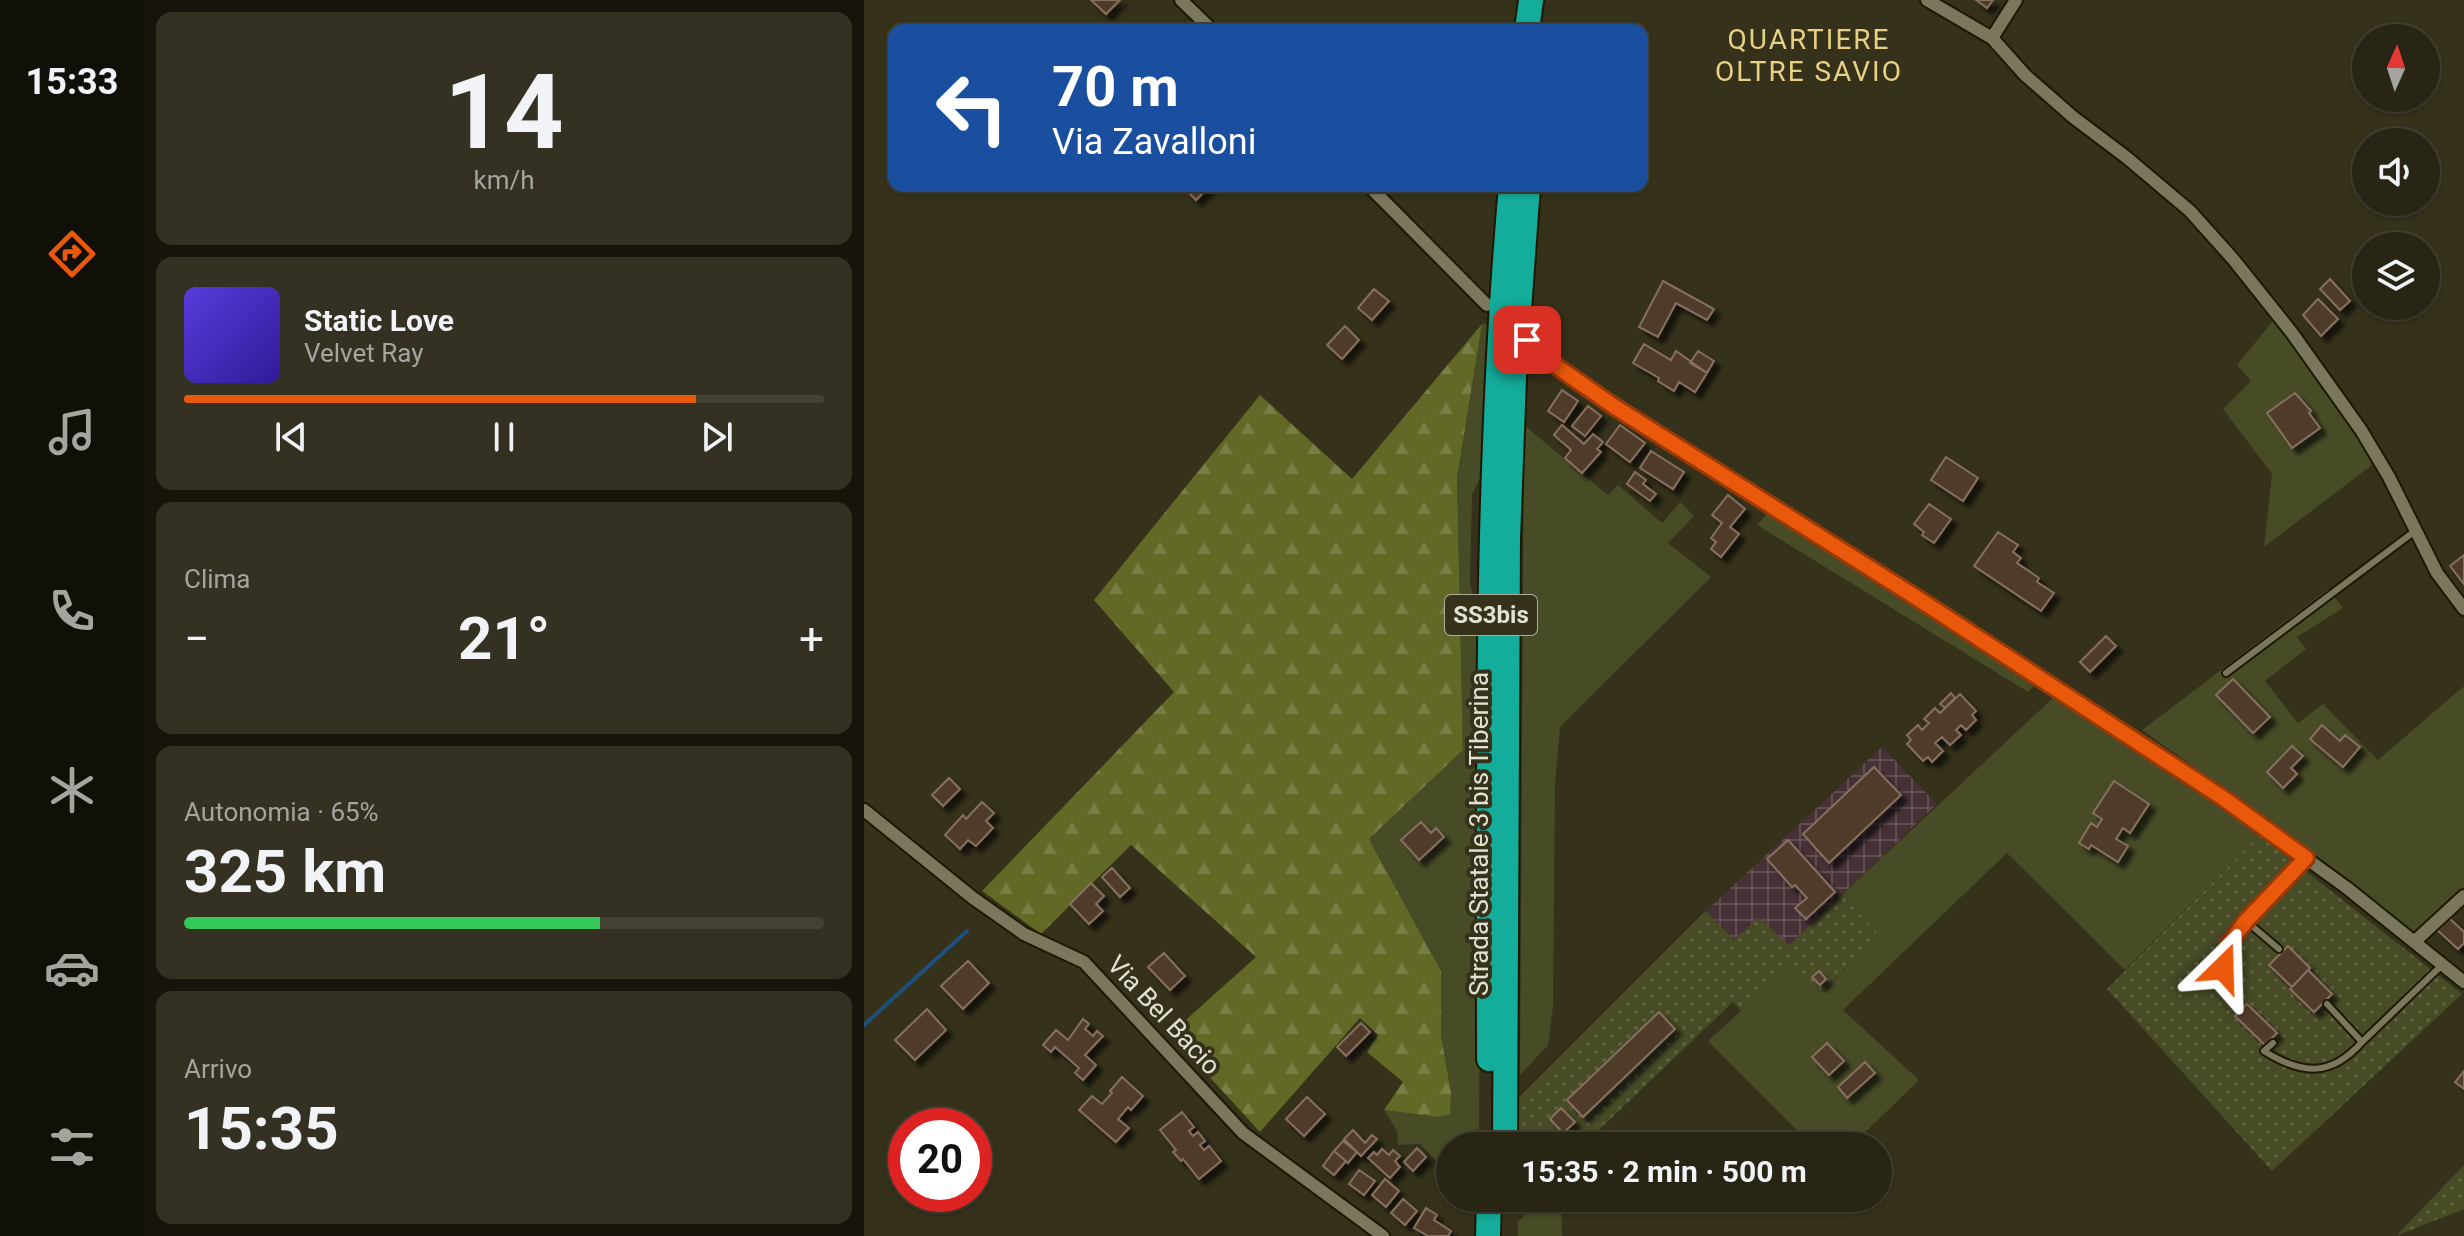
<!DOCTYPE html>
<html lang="it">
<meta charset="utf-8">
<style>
body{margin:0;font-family:Roboto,sans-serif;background:#343122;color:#f1f3f6;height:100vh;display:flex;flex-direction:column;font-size:30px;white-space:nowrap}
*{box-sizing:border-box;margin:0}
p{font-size:26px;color:#a5a5a0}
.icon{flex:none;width:44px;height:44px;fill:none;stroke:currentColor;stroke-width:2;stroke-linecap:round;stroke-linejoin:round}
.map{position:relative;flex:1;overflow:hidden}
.drawer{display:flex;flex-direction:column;gap:12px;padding:12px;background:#16140b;width:720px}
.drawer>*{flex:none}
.banner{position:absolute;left:24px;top:24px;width:760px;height:168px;border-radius:16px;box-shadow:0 2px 6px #0004,0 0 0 2px #444234;background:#1a4fa0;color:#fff;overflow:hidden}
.needle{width:52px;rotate:3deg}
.controls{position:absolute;left:1488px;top:24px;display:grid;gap:16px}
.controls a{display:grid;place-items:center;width:88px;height:88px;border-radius:50%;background:#282514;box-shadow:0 2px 6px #0004,0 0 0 2px #444234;font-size:40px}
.speed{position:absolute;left:24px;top:1108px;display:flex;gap:16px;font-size:40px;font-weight:700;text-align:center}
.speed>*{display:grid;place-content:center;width:104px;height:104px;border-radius:50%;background:#282514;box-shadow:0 2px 6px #0004,0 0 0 2px #444234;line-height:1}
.speed .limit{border:12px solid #d22;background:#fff;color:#111}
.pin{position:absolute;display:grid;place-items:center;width:68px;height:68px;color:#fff;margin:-34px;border-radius:16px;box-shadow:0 4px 12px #0006}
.me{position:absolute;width:88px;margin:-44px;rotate:22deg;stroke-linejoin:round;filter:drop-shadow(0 0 6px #0008)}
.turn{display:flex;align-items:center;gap:28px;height:168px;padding:0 32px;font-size:36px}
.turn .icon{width:104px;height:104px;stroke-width:2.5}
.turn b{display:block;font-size:56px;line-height:68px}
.big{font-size:60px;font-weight:700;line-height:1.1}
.drawer .card{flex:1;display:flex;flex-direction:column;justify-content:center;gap:12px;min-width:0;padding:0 28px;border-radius:16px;background:#343122}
.drawer .dial{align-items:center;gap:0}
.dial b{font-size:104px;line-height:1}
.song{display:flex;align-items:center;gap:24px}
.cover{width:96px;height:96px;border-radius:12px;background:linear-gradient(135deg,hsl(250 70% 55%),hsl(250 70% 35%))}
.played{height:8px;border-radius:4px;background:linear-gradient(90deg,#ea580c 80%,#444234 80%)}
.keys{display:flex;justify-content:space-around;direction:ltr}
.heat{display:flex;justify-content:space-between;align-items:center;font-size:44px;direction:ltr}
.charge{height:12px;border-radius:6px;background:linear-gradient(90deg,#34c759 65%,#444234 0)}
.trip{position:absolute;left:572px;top:1132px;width:456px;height:80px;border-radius:40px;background:#282514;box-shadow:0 2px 6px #0004,0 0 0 2px #444234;font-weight:700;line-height:80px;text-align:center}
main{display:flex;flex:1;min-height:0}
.dock{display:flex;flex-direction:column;width:144px;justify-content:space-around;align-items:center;background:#100f08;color:#a5a5a0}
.dock .icon{width:56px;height:56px}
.dock .active{color:#ea580c}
.dock b{font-size:36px;color:#f1f3f6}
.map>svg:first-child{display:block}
</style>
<main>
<nav class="dock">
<b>15:33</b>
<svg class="icon active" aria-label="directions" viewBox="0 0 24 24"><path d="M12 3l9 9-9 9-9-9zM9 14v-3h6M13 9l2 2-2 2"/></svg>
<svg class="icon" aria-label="music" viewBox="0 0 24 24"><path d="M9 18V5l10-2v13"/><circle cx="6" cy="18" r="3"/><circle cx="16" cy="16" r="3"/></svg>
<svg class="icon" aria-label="phone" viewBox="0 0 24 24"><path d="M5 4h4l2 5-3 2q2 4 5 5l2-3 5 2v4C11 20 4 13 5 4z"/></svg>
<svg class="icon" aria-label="climate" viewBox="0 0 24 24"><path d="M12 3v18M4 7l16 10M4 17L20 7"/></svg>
<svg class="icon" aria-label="car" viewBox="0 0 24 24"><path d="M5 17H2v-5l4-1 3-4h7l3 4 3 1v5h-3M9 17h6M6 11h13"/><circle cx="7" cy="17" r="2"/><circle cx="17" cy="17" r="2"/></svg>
<svg class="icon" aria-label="filters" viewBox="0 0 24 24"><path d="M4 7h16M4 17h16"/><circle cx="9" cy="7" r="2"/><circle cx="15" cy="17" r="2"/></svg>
</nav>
<section class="drawer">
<div class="card dial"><b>14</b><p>km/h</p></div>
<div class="card">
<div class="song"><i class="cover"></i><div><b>Static Love</b><p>Velvet Ray</p></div></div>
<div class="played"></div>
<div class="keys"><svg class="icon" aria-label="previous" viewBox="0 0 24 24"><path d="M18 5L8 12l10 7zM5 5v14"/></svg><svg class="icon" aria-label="pause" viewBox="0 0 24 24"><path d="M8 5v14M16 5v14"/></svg><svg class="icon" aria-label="next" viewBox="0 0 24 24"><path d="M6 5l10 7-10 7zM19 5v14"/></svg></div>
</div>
<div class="card"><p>Clima</p>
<div class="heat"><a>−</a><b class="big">21°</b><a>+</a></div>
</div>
<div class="card"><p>Autonomia · 65%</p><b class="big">325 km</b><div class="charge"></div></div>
<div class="card"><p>Arrivo</p><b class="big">15:35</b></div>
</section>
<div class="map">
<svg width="1600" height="1236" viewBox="0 0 1600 1236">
<defs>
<pattern id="industrial-grid" width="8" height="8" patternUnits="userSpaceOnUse" patternTransform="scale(2)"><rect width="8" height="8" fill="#463236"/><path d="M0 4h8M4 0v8" fill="none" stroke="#614f52"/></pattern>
<pattern id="forest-firs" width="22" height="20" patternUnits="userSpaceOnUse" patternTransform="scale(2)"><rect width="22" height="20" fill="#626927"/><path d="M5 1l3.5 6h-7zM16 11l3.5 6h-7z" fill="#787e45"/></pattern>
<pattern id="park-dots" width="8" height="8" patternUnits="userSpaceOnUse" patternTransform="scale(2)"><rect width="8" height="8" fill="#474b26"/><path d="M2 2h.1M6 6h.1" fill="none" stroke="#616545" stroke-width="1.8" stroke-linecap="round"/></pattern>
<filter id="shadow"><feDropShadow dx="6" dy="6" stdDeviation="2" flood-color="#0009"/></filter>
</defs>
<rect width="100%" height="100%" fill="#35311a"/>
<path fill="url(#industrial-grid)" d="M1018,747L1073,804L925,945L870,941L842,911Z"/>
<path fill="#474b26" d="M1412,317L1512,462L1400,547L1408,474L1359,409L1387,381L1373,365Z
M618,324H628L620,470L608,494L606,583L618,630L615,1146H586V1187L574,1162L556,1144L534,1145L533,1131L520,1110L574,1117L587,1092L577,1035V971L505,839L599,750L593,478Z
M660,425L744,495L754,485L798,523L816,502L830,516L804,543L847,577L696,727L691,785L689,1007L684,1045L656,1075Z
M905,512L1173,683L1164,692L893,525Z
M1464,589L1479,608L1433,637L1442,649L1401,681L1434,723L1459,704L1514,760L1600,686V889L1551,934L1426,835L1278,730Z
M1191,696L1396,835L1261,970L1143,853L979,1010L1055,1080L987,1146H949L844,1041L928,964L960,992L1014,934L978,895Z
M679,1198H697L698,1236H654V1222Z"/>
<path fill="url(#forest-firs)" d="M618,324L593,478L599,750L505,839L577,971V1035L587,1092L586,1114L574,1117L520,1110L539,1082L503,1052L514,1035L496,1018L396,1132L306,1034L392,957L267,845L177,934L118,891L310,692L230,600L396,395L488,479Z"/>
<path fill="url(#park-dots)" d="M1396,835L1598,994L1408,1171L1243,989Z
M978,895L1014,934L959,992L928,964L877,1011L869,1002L718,1146H654V1099L842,911L870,940L895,917L925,945Z
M1600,1165V1209L1532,1236Z"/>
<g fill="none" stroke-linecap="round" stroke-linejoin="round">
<path stroke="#1f507c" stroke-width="4" d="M0,1025L103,931"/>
</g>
<path fill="#503b2c" stroke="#866f5f" stroke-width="2" filter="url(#shadow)" d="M227,0H256L242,14Z
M1112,0H1129L1123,8Z
M318,186H346L332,200Z
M1466,279L1486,301L1476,310L1456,289Z
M799,281L850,309L843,320L812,303L794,337L775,327Z
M510,289L525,301L508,320L494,308Z
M1454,299L1474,319L1457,336L1439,315Z
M481,326L495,340L478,359L463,345Z
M780,344L807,360L812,351L843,373L831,392L815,382L810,391L794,381L795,378L769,363Z
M834,351L850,361L843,373L826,363Z
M698,390L714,401L700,422L684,411Z
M1431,393L1447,411L1445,413L1456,428L1428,448L1403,413Z
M724,406L737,416L721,436L708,426Z
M698,425L720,444L729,434L739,442L733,449L737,452L718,473L701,458L707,450L690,435Z
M756,425L781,443L766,462L742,444Z
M787,451L820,472L809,489L776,468Z
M1082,457L1114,478L1099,501L1067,480Z
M771,472L782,480L779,484L792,494L786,501L763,484Z
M864,495L881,509L866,527L875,534L857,557L847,549L852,542L847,538L858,523L848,515Z
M1065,504L1087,519L1070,543L1058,535L1060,532L1050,524Z
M1134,532L1154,545L1149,552L1157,558L1153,563L1175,578L1173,582L1190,593L1177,611L1110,566Z
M1600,555V584L1586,566Z
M1242,636L1252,646L1226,672L1216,662Z
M1369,679L1406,717L1389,733L1352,695Z
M1087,693L1091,698L1081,708L1076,704Z
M1096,694L1112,711L1108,715L1112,720L1102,730L1097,725L1092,730L1097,735L1086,745L1078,737L1071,743L1079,751L1068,762L1064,757L1059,761L1043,744L1047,740L1043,735L1054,725L1058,730L1065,723L1060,719L1071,708L1076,713Z
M1458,725L1476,741L1481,735L1496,747L1479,767L1446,739Z
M1428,746L1439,756L1427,768L1433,774L1419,788L1403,772Z
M1010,767L1037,795L965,863L939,834Z
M85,778L96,789L79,806L68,795Z
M1250,781L1285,804L1266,833L1259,828L1252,839L1264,846L1254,862L1227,845L1225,849L1215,843L1227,823L1233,827L1238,819L1229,813Z
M118,802L130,813L122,821L129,828L112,846L104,840L96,849L81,835L99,815L102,819Z
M557,822L567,833L572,828L580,837L555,860L537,840Z
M924,840L971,892L942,919L931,908L943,898L931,885L928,887L903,859Z
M248,868L266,888L256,897L238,877Z
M227,883L240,896L232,904L239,911L225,924L206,904Z
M1585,918L1600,932V943L1594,949L1573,930Z
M1424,946L1446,968L1428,987L1405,965Z
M300,953L321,976L306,990L284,967Z
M104,961L125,983L99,1009L77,986Z
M1444,970L1468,994L1450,1012L1426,989Z
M955,971L962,979L956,985L948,977Z
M1383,1004L1413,1033L1401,1045L1371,1016Z
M63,1009L82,1030L51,1060L31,1040Z
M795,1012L811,1029L719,1117L703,1100Z
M219,1019L225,1024L221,1029L229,1036L233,1031L239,1036L221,1055L232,1065L219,1080L211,1073L215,1068L191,1047L187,1052L179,1045L192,1030L204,1040Z
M497,1023L506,1032L482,1056L473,1047Z
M963,1043L980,1061L965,1075L948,1057Z
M1001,1062L1011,1073L983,1098L974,1087Z
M1600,1071V1089L1591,1082Z
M258,1077L279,1096L267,1110L264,1107L254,1119L265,1128L252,1142L215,1110L228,1096L238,1104L248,1093L246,1091Z
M443,1097L461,1114L440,1136L422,1119Z
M697,1108L711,1122L699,1133L686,1119Z
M318,1112L330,1127L325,1131L329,1136L334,1132L341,1141L336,1145L340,1150L345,1146L357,1161L335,1179L319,1159L317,1161L309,1152L312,1150L296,1130Z
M489,1130L501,1143L508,1135L513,1139L497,1156L480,1139Z
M479,1141L493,1152L484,1163L470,1151Z
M553,1148L562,1157L549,1171L540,1162Z
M518,1149L525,1155L529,1150L536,1156L531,1161L536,1167L526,1178L504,1158L510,1152L513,1155Z
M470,1151L482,1161L470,1175L459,1166Z
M495,1170L511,1181L500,1195L485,1184Z
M521,1179L535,1191L522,1207L508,1195Z
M539,1199L553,1211L541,1225L527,1213Z
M562,1208L573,1215L570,1220L587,1231L584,1236H564L550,1228Z"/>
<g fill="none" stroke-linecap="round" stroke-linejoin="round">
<defs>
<path id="lane" d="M1362,673L1551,531
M1415,949L1382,921L1442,858
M1463,1004L1498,1042L1578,965
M1373,1005C1348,974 1361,949 1382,921
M1409,1043L1400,1051C1438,1075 1467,1077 1498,1042"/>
<path id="street" d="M317,0L348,30
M1063,0L1128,38L1161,75L1209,117L1262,157L1326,211L1369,259L1428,333L1497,430L1525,477L1573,573L1600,609
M1128,38L1152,0
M505,186L623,305
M663,340L692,366L751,407L1053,598L1359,798L1483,888L1600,982
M0,810L109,898L160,934L220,962L379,1133L519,1236
M1550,942L1600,896"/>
<path id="highway" d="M663,30L667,0
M625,1059C625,768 621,476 647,186
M641,1146L644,539L650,378L664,186
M624,1236L625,1198"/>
</defs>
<use href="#lane" stroke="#1c1803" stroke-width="10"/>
<use href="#street" stroke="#1c1803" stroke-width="16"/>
<use href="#highway" stroke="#1c1803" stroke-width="28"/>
<use href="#lane" stroke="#7b775d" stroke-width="6"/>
<use href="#street" stroke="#7b775d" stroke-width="12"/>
<use href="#highway" stroke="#14ac9a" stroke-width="24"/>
</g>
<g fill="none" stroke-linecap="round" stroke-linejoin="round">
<defs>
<path id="route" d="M663,340L692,366L751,407L1053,598L1359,798L1442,858L1382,921L1364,945L1359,968"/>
</defs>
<use href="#route" stroke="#983908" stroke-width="20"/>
<use href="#route" stroke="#ea580c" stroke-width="14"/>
</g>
<g text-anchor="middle" stroke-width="8" stroke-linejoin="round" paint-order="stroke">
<rect fill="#35311a" stroke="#afac9c" stroke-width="2" x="581" y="595" width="92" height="40" rx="6"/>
<g font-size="24" font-weight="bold" fill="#e3e1d3">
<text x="627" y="623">SS3bis</text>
</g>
<g font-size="26" fill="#e3e1d3" stroke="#35311a">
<text transform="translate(615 834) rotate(-90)" y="9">Strada Statale 3 bis Tiberina</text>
<text transform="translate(300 1015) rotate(47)" y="9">Via Bel Bacio</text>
</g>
<g font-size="28" letter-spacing="2" fill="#e7d184" stroke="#35311a">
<text x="945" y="49">QUARTIERE<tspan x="945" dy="32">OLTRE SAVIO</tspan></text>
</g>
</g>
</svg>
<div class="controls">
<a><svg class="needle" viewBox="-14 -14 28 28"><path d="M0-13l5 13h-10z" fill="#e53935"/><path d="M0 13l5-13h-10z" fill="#a5a5a0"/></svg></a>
<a><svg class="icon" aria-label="sound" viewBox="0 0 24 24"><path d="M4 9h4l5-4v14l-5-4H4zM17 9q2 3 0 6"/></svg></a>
<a><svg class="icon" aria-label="layers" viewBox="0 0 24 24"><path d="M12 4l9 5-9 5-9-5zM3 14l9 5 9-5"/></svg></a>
</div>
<div class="speed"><div class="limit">20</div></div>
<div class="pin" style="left:663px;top:340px;background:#d93025"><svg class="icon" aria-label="arrive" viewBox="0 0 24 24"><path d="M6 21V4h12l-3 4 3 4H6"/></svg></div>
<svg class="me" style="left:1359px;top:968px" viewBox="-20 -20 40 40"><path d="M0-17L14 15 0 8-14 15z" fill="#ea580c" stroke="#fff" stroke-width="4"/></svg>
<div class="trip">15:35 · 2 min · 500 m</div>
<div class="banner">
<div class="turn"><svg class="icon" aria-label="left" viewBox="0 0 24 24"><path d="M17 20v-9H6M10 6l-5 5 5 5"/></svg><div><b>70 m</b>Via Zavalloni</div></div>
</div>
</div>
</main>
